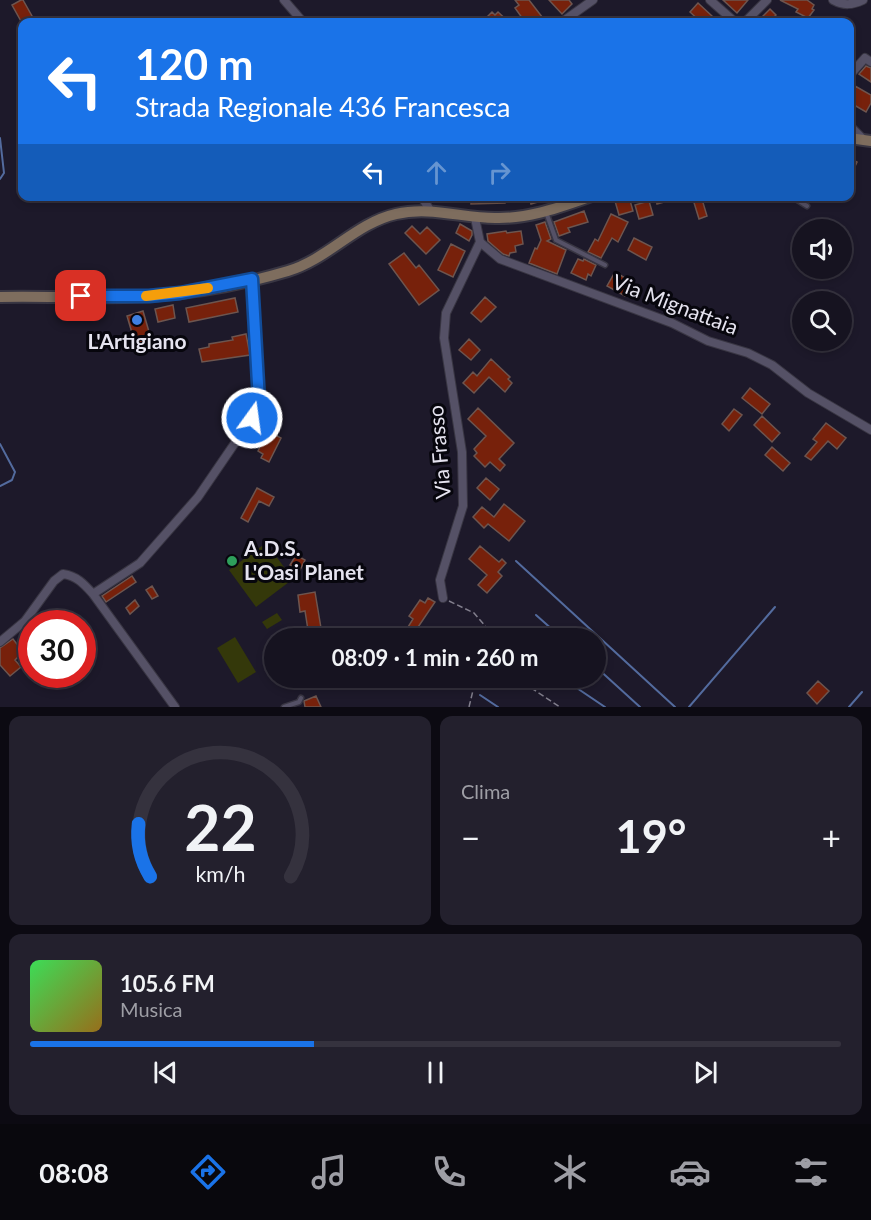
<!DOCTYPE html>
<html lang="it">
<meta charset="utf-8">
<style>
body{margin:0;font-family:Lato,sans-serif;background:#23202d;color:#f1f3f6;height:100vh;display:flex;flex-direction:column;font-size:22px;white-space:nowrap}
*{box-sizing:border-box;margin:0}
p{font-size:20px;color:#9e9ea5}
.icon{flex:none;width:33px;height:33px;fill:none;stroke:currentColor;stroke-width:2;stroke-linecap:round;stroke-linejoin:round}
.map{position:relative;height:707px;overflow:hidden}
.details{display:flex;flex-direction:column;gap:9px;padding:9px;background:#0c0a12;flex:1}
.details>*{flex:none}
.banner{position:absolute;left:18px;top:18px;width:836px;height:183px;border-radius:12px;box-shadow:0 3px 9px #0003,0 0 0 2px #35323e;background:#1a73e8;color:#fff;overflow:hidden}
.controls{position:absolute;left:792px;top:219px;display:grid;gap:12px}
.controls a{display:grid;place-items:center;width:60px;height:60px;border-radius:50%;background:#161320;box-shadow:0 3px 9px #0003,0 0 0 2px #35323e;font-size:30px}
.speed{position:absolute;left:18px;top:610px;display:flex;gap:12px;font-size:30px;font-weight:700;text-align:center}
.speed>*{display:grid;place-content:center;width:78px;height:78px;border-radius:50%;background:#161320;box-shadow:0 3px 9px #0003,0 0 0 2px #35323e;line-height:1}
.speed .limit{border:9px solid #d22;background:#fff;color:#111}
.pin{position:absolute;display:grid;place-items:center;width:51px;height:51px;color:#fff;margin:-26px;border-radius:12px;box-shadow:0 3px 9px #0006}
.me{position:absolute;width:66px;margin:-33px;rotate:14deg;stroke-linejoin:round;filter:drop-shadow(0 0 4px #0008)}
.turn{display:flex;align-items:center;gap:21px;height:126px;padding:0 18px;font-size:27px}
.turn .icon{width:78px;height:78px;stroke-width:2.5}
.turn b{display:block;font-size:42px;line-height:51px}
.lanes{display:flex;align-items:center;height:57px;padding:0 18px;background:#0003;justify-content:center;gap:30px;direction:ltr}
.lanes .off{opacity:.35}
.big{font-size:45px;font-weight:700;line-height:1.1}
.details .widget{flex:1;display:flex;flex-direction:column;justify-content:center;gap:9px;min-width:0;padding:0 21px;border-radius:12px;background:#23202d}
.details .dial{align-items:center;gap:0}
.dial svg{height:156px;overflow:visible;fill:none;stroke:#35323e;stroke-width:7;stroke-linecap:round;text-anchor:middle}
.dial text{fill:#f1f3f6;stroke:none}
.song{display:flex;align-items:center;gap:18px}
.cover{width:72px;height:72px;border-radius:9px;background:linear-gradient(135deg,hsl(130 70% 55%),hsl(40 70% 35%))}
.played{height:6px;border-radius:3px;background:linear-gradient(90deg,#1a73e8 35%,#35323e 35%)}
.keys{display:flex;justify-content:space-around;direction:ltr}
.heat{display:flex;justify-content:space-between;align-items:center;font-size:33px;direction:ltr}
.details .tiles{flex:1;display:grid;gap:9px;grid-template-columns:1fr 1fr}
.widget:last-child{grid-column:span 2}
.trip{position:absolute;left:264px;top:628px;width:342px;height:60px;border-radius:30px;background:#161320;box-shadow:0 3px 9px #0003,0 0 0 2px #35323e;font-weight:700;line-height:60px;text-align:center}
.tab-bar{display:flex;height:96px;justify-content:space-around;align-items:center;background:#09080d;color:#9e9ea5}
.tab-bar .icon{width:42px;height:42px}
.tab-bar .on{color:#1a73e8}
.tab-bar b{font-size:27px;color:#f1f3f6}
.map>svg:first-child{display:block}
</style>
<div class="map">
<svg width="871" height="707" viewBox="0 0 871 707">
<rect width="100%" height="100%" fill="#1d192a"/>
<path fill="#34380a" d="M266,543L293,579L256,607L229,570Z
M277,613L282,620L267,629L262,622Z
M338,627L341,639H316L315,633Z
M235,637L256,672L238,683L217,648Z"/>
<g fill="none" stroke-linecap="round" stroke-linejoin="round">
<path stroke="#536b9e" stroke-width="2" d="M0,138L4,173L0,179
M0,444L15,472L12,480L0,486
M516,561L675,707
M536,615L563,639
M500,636L504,639
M596,667L640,707
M562,678L605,707
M480,695L498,707
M689,707L775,607
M849,707L862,692"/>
</g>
<path fill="#77210b" stroke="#6d554f" stroke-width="1.5" d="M21,0H23L32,16L22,23L12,5Z
M515,0H529L546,22H525L515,8L519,5Z
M549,0H569L572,4L562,14Z
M723,0H748L737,13Z
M780,0H807L814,5L812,9L814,10L808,18L796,12L798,9Z
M698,3L712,16L706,22H701L690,12Z
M770,9L776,15L773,18L777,22H757Z
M492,12L495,15L498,12L509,22H488L485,19Z
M866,66L871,68V82L859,74Z
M855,86L871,95V103L866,112L849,102V97Z
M849,158L857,162L849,179Z
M471,196H505V203L471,204Z
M529,196H550L551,198L531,204Z
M655,196H675V199L657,204Z
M692,196H701L707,216L699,219Z
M629,197L633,211L619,215L615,201Z
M649,201L653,215L639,219L635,205Z
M584,211L588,222L568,228L570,232L559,236L554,222Z
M611,214L628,222L618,242L612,238L601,258L588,252L595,239L598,241Z
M545,222L551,239L547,241L566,250L557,274L529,263L535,248L537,249L541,240L536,225Z
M460,224L472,231V235L469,241L456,233Z
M412,226L420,234L427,227L440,240L426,254L405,233Z
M506,231L507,233L521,231L523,244L515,246L516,252L510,253L509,256L503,254L488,241L487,234Z
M634,238L652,247L646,260L628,250Z
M451,244L465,251L453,277L438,270Z
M404,253L416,268L419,265L439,290L419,305L389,264Z
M578,259L583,261L584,259L596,265L591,276L588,274L586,280L571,273Z
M615,272L632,282L625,296L607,286Z
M485,297L496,307L481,322L471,313Z
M235,298L238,312L189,322L186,308Z
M173,305L175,318L158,322L155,309Z
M143,311L154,349L142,353L139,342L135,343L127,316Z
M246,334L250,355L202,362L199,349L209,347V344L233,340L232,337Z
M469,339L480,350L471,360L459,350Z
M491,359L510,377L508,379L512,383L505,392L489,377L474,393L463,383L473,372L477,376Z
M750,388L770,404L762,414L742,398Z
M478,408L514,443L499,459L505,465L500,471L490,462L485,467L474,456L477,453L474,449L486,436L468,419Z
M734,409L742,415L729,431L722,424Z
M762,416L780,433L772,442L754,425Z
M826,423L846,438L837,449L828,441L811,460L805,456L817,442L813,439Z
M268,431L281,438L269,462L261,458L263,454L258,451Z
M772,447L790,463L783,471L765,455Z
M486,478L499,489L490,500L477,488Z
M257,488L274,497L269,506L259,501L248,522L241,518Z
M504,504L525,521L509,541L488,524L484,528L473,517L482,507L494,517Z
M480,546L499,562L502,559L506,563L498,572L502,576L487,593L478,585L487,575L469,559Z
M296,555L305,560L300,570L290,565Z
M132,576L136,582L106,602L102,596Z
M152,586L158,596L152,599L146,590Z
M315,592L321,628L308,630L305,611L300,612L298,595Z
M428,598L435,602L412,636L405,632L413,619L409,616L420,600L425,603Z
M135,600L139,606L130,614L126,608Z
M431,629L450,639H426Z
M13,639L23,652L15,660L21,667L10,676L0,665V648Z
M818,681L829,691L817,704L807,693Z
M316,696L321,707H305L304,701Z"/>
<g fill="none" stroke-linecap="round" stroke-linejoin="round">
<defs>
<path id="lane" d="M791,196L807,206
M546,212L556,240L605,265
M284,707L299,702L301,698"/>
<path id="street" d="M284,0L303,22
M710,0L735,22
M833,0C844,6 852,5 863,0
M562,22L593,0
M745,22L767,0
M849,76L865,58L871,62
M849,125L863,139
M421,196L430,210
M475,218L480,242L500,259L672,323L708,341L748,353L772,365L808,393L871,430
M93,594L140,563L198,497L252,418L259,401L252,279
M443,598L440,580L463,506L462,452L444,338L446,313L480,242
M0,642L25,621L54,581L63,574C77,576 84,584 93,594L175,707"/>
<path id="secondary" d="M849,138L871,141
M0,297C50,296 100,299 150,296C196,293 244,284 288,271C328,259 356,223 396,214C430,206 462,218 495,218C529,219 560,207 592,196"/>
</defs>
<use href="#lane" stroke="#393643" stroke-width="7"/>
<use href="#street" stroke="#393643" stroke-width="10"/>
<use href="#secondary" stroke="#393643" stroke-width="14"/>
<path stroke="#827f8d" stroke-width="1.5" stroke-dasharray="6 3" stroke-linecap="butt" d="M449,601L474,613L486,627L484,639
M516,678L560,707
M469,707L476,678"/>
<use href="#lane" stroke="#555166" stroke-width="4"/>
<use href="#street" stroke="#555166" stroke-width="8"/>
<use href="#secondary" stroke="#7e6d5e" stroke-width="10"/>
</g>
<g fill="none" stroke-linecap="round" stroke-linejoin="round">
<defs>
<path id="route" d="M81,296H149L180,293L252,279L259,401L252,418"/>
</defs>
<use href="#route" stroke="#114b97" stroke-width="15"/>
<use href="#route" stroke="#1a73e8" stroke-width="10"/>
<path stroke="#f59e0b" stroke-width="10" d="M146,296L208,288"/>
</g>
<circle fill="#3f7fe0" stroke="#07060d" stroke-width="2" cx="137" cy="320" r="6"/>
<circle fill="#2e9e5b" stroke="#07060d" stroke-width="2" cx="232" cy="561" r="6"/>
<g text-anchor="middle" stroke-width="6" stroke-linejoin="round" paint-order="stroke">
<g font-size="21" fill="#e5e3ef" stroke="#07060d">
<text transform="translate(675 305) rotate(21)" y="7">Via Mignattaia</text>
<text transform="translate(440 452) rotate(-95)" y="7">Via Frasso</text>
</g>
<g font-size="21" font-weight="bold" fill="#e5e3ef" stroke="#07060d">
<text x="137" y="349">L'Artigiano</text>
<text x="244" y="556" text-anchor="start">A.D.S.<tspan x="244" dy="24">L'Oasi Planet</tspan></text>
</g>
</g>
</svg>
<div class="controls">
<a><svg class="icon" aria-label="sound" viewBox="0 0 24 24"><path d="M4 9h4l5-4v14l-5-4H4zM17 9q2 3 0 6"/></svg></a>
<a><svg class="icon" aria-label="search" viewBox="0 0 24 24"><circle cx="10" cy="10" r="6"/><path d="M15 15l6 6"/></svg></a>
</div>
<div class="speed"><div class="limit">30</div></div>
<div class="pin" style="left:81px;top:296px;background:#d93025"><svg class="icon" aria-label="arrive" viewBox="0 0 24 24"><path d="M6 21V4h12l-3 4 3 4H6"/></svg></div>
<svg class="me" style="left:252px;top:418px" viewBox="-20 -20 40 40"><circle r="17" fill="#1a73e8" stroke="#fff" stroke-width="3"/><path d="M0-11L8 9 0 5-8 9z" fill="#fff"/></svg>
<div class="trip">08:09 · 1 min · 260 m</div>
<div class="banner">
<div class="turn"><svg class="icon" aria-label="left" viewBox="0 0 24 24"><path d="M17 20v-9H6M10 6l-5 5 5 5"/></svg><div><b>120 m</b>Strada Regionale 436 Francesca</div></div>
<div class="lanes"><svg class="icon" aria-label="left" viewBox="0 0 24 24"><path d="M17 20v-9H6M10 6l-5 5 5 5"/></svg><svg class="icon off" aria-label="ahead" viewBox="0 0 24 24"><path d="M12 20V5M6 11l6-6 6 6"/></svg><svg class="icon off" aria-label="right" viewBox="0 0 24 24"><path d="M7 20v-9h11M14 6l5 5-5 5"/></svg></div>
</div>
</div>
<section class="details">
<div class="tiles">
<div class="widget dial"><svg viewBox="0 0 100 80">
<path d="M14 69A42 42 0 1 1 86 69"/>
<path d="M14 69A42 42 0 0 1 8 42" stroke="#1a73e8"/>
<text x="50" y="56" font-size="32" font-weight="700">22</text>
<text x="50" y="72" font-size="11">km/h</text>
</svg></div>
<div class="widget"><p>Clima</p>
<div class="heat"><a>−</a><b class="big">19°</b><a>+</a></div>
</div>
<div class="widget">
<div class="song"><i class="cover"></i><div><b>105.6 FM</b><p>Musica</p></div></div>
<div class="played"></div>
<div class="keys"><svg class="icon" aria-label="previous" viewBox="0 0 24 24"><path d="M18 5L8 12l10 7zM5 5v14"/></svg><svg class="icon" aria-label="pause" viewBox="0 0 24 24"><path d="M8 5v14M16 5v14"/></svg><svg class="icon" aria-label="next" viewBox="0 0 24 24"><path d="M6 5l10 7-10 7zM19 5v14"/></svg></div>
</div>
</div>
</section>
<nav class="tab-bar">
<b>08:08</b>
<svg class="icon on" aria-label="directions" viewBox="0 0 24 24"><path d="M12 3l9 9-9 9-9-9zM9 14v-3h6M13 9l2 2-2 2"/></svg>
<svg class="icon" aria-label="music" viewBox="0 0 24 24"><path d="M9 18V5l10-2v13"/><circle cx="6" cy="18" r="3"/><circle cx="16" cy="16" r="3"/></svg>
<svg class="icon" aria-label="phone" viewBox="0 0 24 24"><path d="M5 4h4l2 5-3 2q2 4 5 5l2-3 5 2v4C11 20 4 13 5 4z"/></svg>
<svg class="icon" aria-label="climate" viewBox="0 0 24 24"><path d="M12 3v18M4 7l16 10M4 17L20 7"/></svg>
<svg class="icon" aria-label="car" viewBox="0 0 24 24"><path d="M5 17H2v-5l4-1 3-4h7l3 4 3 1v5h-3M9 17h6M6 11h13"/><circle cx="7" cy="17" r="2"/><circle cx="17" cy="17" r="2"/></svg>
<svg class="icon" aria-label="filters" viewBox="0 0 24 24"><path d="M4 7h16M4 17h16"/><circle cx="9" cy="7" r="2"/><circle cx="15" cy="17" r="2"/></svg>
</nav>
